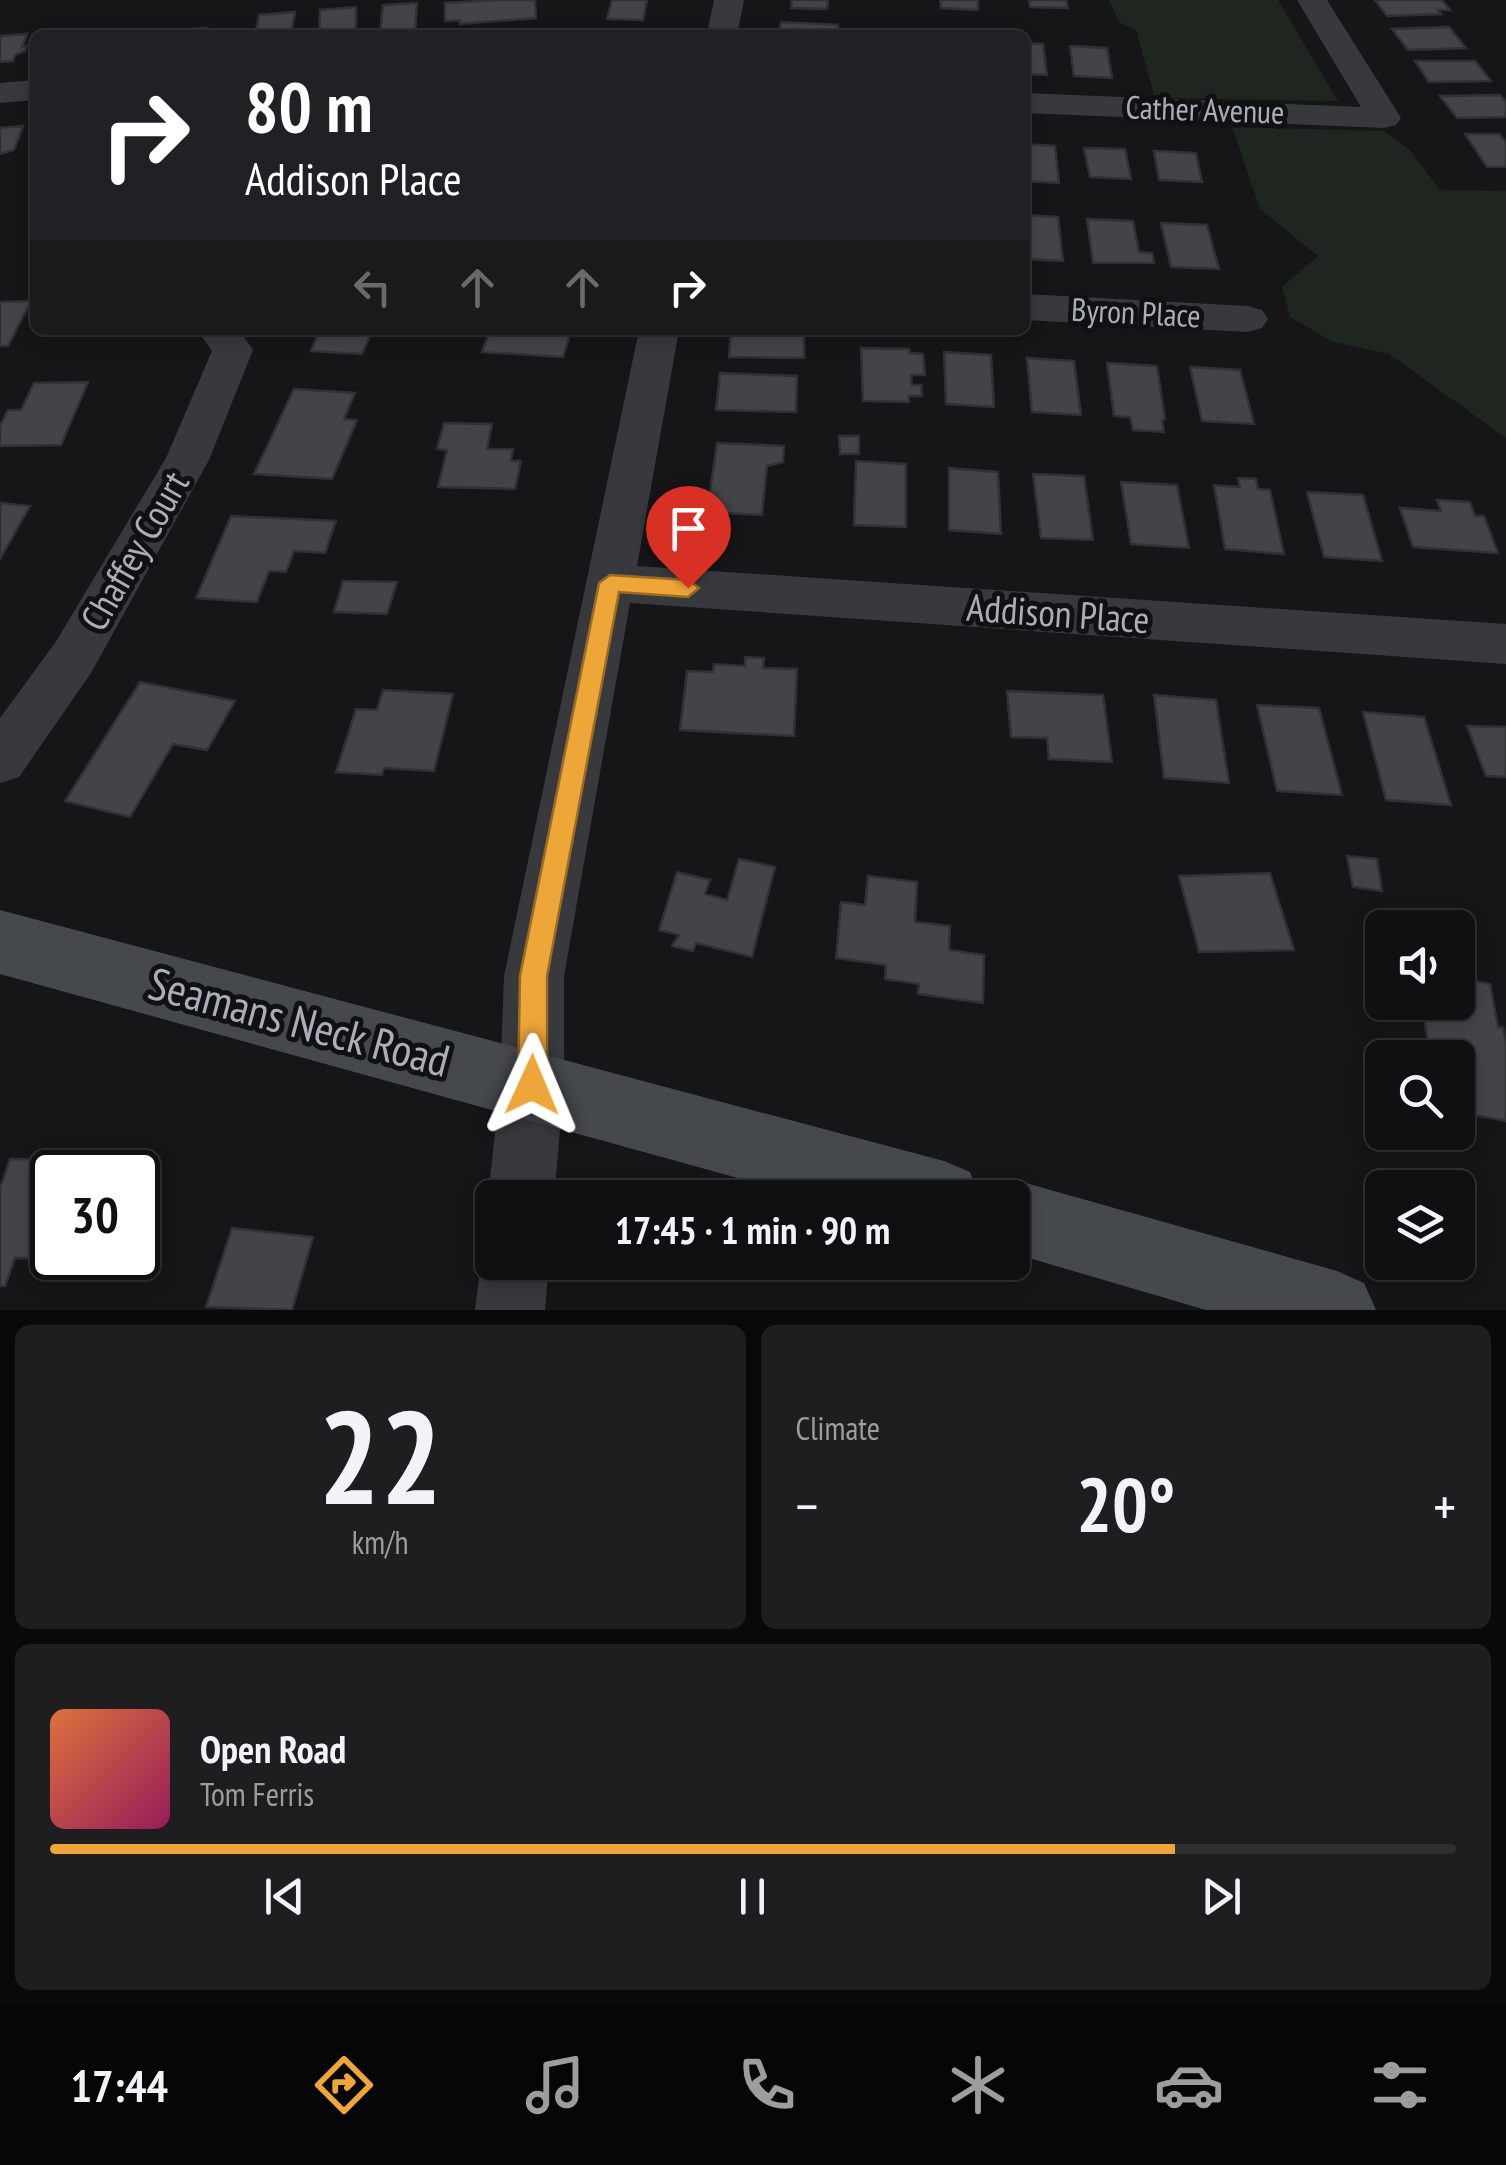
<!DOCTYPE html>
<meta charset="utf-8">
<style>
body{margin:0;font-family:"PT Sans Narrow",sans-serif;background:#1e1e20;color:#f1f3f6;height:100vh;display:flex;flex-direction:column;font-size:38px;white-space:nowrap}
*{box-sizing:border-box;margin:0}
p{font-size:32px;color:#9c9d9f}
.icon{flex:none;width:55px;height:55px;fill:none;stroke:currentColor;stroke-width:2;stroke-linecap:round;stroke-linejoin:round}
.map{position:relative;height:1310px;overflow:hidden}
.details{display:flex;flex-direction:column;gap:15px;padding:15px;background:#09090a;flex:1}
.details>*{flex:none}
.top-card{position:absolute;left:30px;top:30px;width:1000px;height:305px;border-radius:15px;box-shadow:0 5px 15px #0003,0 0 0 2px #303032;background:#202124;color:#fff;overflow:hidden}
.fabs{position:absolute;left:1365px;top:910px;display:grid;gap:20px}
.fabs a{display:grid;place-items:center;width:110px;height:110px;border-radius:15px;background:#101012;box-shadow:0 5px 15px #0003,0 0 0 2px #303032;font-size:50px}
.speed{position:absolute;left:30px;top:1150px;display:flex;gap:20px;font-size:50px;font-weight:700;text-align:center}
.speed>*{display:grid;place-content:center;width:130px;height:130px;border-radius:50%;background:#101012;box-shadow:0 5px 15px #0003,0 0 0 2px #303032;line-height:1}
.speed .limit{border:5px solid #111;border-radius:15px;background:#fff;color:#111}
.pin{position:absolute;display:grid;place-items:center;width:85px;height:85px;color:#fff;margin:-102px -42px;border-radius:50% 50% 50% 0;rotate:-45deg;box-shadow:0 0 10px #0007}
.pin .icon{rotate:45deg}
.me{position:absolute;width:110px;margin:-55px;rotate:1deg;stroke-linejoin:round;filter:drop-shadow(0 0 8px #0008)}
.turn{display:flex;align-items:center;gap:35px;height:210px;padding:0 50px;font-size:45px}
.turn .icon{width:130px;height:130px;stroke-width:2.5}
.turn b{display:block;font-size:70px;line-height:85px}
.lanes{display:flex;align-items:center;height:95px;padding:0 50px;background:#0003;justify-content:center;gap:50px;direction:ltr}
.lanes .off{opacity:.35}
.big{font-size:75px;font-weight:600;line-height:1.1}
.details .tile{flex:1;display:flex;flex-direction:column;justify-content:center;gap:15px;min-width:0;padding:0 35px;border-radius:15px;background:#1e1e20}
.details .dial{align-items:center;gap:0}
.dial b{font-size:130px;line-height:1}
.song{display:flex;align-items:center;gap:30px}
.cover{width:120px;height:120px;border-radius:15px;background:linear-gradient(135deg,hsl(20 70% 55%),hsl(330 70% 35%))}
.played{height:10px;border-radius:5px;background:linear-gradient(90deg,#eea638 80%,#303032 80%)}
.keys{display:flex;justify-content:space-around;direction:ltr}
.heat{display:flex;justify-content:space-between;align-items:center;font-size:55px;direction:ltr}
.details .tiles{flex:1;display:grid;gap:15px;grid-template-columns:1fr 1fr}
.tile:last-child{grid-column:span 2}
.trip{position:absolute;left:475px;top:1180px;width:555px;height:100px;border-radius:15px;background:#101012;box-shadow:0 5px 15px #0003,0 0 0 2px #303032;font-weight:600;line-height:100px;text-align:center}
.menu{display:flex;height:160px;justify-content:space-around;align-items:center;background:#060607;color:#9c9d9f}
.menu .icon{width:70px;height:70px}
.menu .current{color:#eea638}
.menu b{font-size:45px;color:#f1f3f6}
.map>svg:first-child{display:block}
</style>
<div class="map">
<svg width="1506" height="1310" viewBox="0 0 1506 1310">
<rect width="100%" height="100%" fill="#161618"/>
<path fill="#1e261f" d="M1109,0H1278L1338,101L1155,98L1136,30L1119,22Z
M1232,127L1384,131L1410,150L1440,190L1506,191V438L1389,354L1333,342L1290,317L1282,287L1318,256L1260,209Z"/>
<path fill="#434448" stroke="#303134" stroke-width="2.5" d="M495,0H535L536,18L460,24V20L445,21V3Z
M612,0H647L643,20L607,19Z
M792,0H828L827,9L791,8Z
M940,0H978V10L941,8Z
M1029,0H1066L1068,8L1030,7Z
M1375,0H1442L1450,10H1438L1441,14L1387,16Z
M417,3L415,31L380,34L383,5Z
M356,7V35H319L320,10Z
M295,12L291,35H255L259,15Z
M781,22L838,25L837,35H778Z
M1449,27L1466,48L1408,50L1392,29Z
M207,28L205,35H119Z
M27,34L22,47L26,46L25,51L15,55L13,61L0,62V36Z
M1025,43L1043,44L1047,75L1025,74Z
M1070,46L1107,48L1112,78L1074,76Z
M1415,61H1475L1491,81L1429,82Z
M1500,95L1506,102V117L1457,118L1440,96Z
M23,126L14,150L0,154V128Z
M1465,134H1499L1506,142V167H1487Z
M1025,144L1055,146L1059,183L1025,181Z
M1084,148L1125,149L1131,179L1090,177Z
M1154,151L1196,153L1202,182L1159,180Z
M1025,215L1058,217L1063,261L1025,259Z
M1087,219L1133,221L1139,252L1152,253L1154,263H1093Z
M1161,223L1207,225L1219,269L1171,267Z
M31,301L8,346H0V302Z
M310,330H383L381,335L371,334L362,354L311,351L318,334H311Z
M490,330H571L563,357L482,352Z
M731,330H804V358L729,357Z
M861,348L909,349L910,353L923,354L925,375H911L912,385H921L922,396H909V402L863,401Z
M944,352L991,355L994,407L946,404Z
M1027,358L1074,361L1081,415L1032,412Z
M1107,363L1157,366L1165,419L1162,420L1164,432L1133,430L1130,417L1114,416Z
M1190,367L1240,370L1254,424L1202,421Z
M720,373L797,376L796,412L716,410Z
M88,382L61,445L0,446V426L8,410H21L34,383Z
M294,389L355,393L344,419L357,420L332,479L254,474Z
M444,423L492,424L487,449H513L511,461H521L515,489L438,487L447,450L437,449Z
M839,436H859V454H840Z
M717,443L784,446L783,462L767,466L762,515L707,512Z
M856,461L906,464V527L854,525Z
M949,468L998,472L1001,534L949,530Z
M1033,474L1084,476L1093,540L1041,538Z
M1238,478L1256,479L1258,489L1270,490L1284,554L1225,549L1214,485L1240,487Z
M1121,482L1177,485L1189,548L1131,544Z
M1307,492L1363,495L1382,561L1324,557Z
M1437,500L1470,502L1475,516H1484L1498,553L1413,547L1400,508L1441,511Z
M0,503L30,506L0,559Z
M231,516L336,521L325,553L294,551L286,572L269,571L257,602L196,598Z
M343,581L397,582L387,614L334,612Z
M745,657L764,658L763,668L797,669L794,736L680,730L687,671L713,672L714,664L745,666Z
M140,682L235,701L207,750L173,744L130,817L65,801Z
M383,690L453,694L434,771L384,768L382,775L336,772L356,709L377,710Z
M1007,691L1103,695L1112,762L1049,759L1047,738L1011,737Z
M1154,695L1216,700L1229,783L1164,778Z
M1257,705L1319,708L1342,795L1277,791Z
M1363,712L1424,717L1451,805L1386,800Z
M1467,726L1506,727V777L1486,776Z
M1347,856L1377,859L1382,891L1353,887Z
M739,859L775,867L752,957L696,943L693,951L672,946L679,935L659,930L677,872L710,880L705,894L727,900Z
M1270,873L1294,950L1199,952L1179,876Z
M868,876L917,882L915,922L950,926L949,950L984,955L983,1003L918,994L919,984L885,979L886,965L836,958L841,902L865,905Z
M1458,978L1490,984L1498,1027H1503L1506,1044V1121L1458,1112V1058H1430L1422,1002H1458Z
M10,1159L140,1161L137,1172H52V1258L111,1259L15,1258L5,1286H0V1188Z
M232,1228L313,1237L292,1310L206,1307Z"/>
<g fill="none" stroke-linecap="round" stroke-linejoin="round">
<path fill="#37393d" fill-rule="evenodd" d="M714,0H744L737,35H707Z
M1297,0H1327L1401,118L1396,125L1384,128L1025,113V93L1361,107Z
M35,80V100L0,103V83Z
M1025,294L1248,306L1262,310L1268,319L1262,328L1248,332L1025,320Z
M197,330H239L253,350L209,460L91,673L19,777L0,783V718L55,643L166,458L212,351Z
M639,330H679L637,566L1506,624V664L630,603L564,976V1085L554,1198H492V1210L488,1198L500,1085L504,976Z
M492,1237V1262H549L545,1310H475L481,1262Z"/>
<path fill="#45484d" fill-rule="evenodd" d="M0,910L944,1161L970,1172L980,1198H810L0,974Z
M1012,1179L1337,1271L1364,1283L1376,1310H1206L1012,1253V1198H983L986,1190Z"/>
</g>
<path fill="#eea638" stroke="#9b6c24" stroke-width="2.5" d="M610,575L688,580L699,588L688,597L619,592L547,976V1085L543,1095L532,1099L522,1095L518,1085L520,976L599,583Z"/>
<g text-anchor="middle" stroke-width="10" stroke-linejoin="round" paint-order="stroke">
<g font-size="32" fill="#a9aeb8" stroke="#111113">
<text transform="translate(1205 110) rotate(2)" y="11">Cather Avenue</text>
<text transform="translate(1136 313) rotate(3)" y="11">Byron Place</text>
</g>
<g font-size="38" fill="#a9aeb8" stroke="#111113">
<text transform="translate(135 551) rotate(-60)" y="13">Chaffey Court</text>
<text transform="translate(1058 614) rotate(4)" y="13">Addison Place</text>
</g>
<g font-size="45" fill="#a9aeb8" stroke="#111113">
<text transform="translate(299 1022) rotate(15)" y="16">Seamans Neck Road</text>
</g>
</g>
</svg>
<div class="fabs">
<a><svg class="icon" aria-label="sound" viewBox="0 0 24 24"><path d="M4 9h4l5-4v14l-5-4H4zM17 9q2 3 0 6"/></svg></a>
<a><svg class="icon" aria-label="search" viewBox="0 0 24 24"><circle cx="10" cy="10" r="6"/><path d="M15 15l6 6"/></svg></a>
<a><svg class="icon" aria-label="layers" viewBox="0 0 24 24"><path d="M12 4l9 5-9 5-9-5zM3 14l9 5 9-5"/></svg></a>
</div>
<div class="speed"><div class="limit">30</div></div>
<div class="pin" style="left:688px;top:588px;background:#d93025"><svg class="icon" aria-label="arrive" viewBox="0 0 24 24"><path d="M6 21V4h12l-3 4 3 4H6"/></svg></div>
<svg class="me" style="left:532px;top:1085px" viewBox="-20 -20 40 40"><path d="M0-17L14 15 0 8-14 15z" fill="#eea638" stroke="#fff" stroke-width="4"/></svg>
<div class="trip">17:45 · 1 min · 90 m</div>
<div class="top-card">
<div class="turn"><svg class="icon" aria-label="right" viewBox="0 0 24 24"><path d="M7 20v-9h11M14 6l5 5-5 5"/></svg><div><b>80 m</b>Addison Place</div></div>
<div class="lanes"><svg class="icon off" aria-label="left" viewBox="0 0 24 24"><path d="M17 20v-9H6M10 6l-5 5 5 5"/></svg><svg class="icon off" aria-label="ahead" viewBox="0 0 24 24"><path d="M12 20V5M6 11l6-6 6 6"/></svg><svg class="icon off" aria-label="ahead" viewBox="0 0 24 24"><path d="M12 20V5M6 11l6-6 6 6"/></svg><svg class="icon" aria-label="right" viewBox="0 0 24 24"><path d="M7 20v-9h11M14 6l5 5-5 5"/></svg></div>
</div>
</div>
<section class="details">
<div class="tiles">
<div class="tile dial"><b>22</b><p>km/h</p></div>
<div class="tile"><p>Climate</p>
<div class="heat"><a>−</a><b class="big">20°</b><a>+</a></div>
</div>
<div class="tile">
<div class="song"><i class="cover"></i><div><b>Open Road</b><p>Tom Ferris</p></div></div>
<div class="played"></div>
<div class="keys"><svg class="icon" aria-label="previous" viewBox="0 0 24 24"><path d="M18 5L8 12l10 7zM5 5v14"/></svg><svg class="icon" aria-label="pause" viewBox="0 0 24 24"><path d="M8 5v14M16 5v14"/></svg><svg class="icon" aria-label="next" viewBox="0 0 24 24"><path d="M6 5l10 7-10 7zM19 5v14"/></svg></div>
</div>
</div>
</section>
<nav class="menu">
<b>17:44</b>
<svg class="icon current" aria-label="directions" viewBox="0 0 24 24"><path d="M12 3l9 9-9 9-9-9zM9 14v-3h6M13 9l2 2-2 2"/></svg>
<svg class="icon" aria-label="music" viewBox="0 0 24 24"><path d="M9 18V5l10-2v13"/><circle cx="6" cy="18" r="3"/><circle cx="16" cy="16" r="3"/></svg>
<svg class="icon" aria-label="phone" viewBox="0 0 24 24"><path d="M5 4h4l2 5-3 2q2 4 5 5l2-3 5 2v4C11 20 4 13 5 4z"/></svg>
<svg class="icon" aria-label="climate" viewBox="0 0 24 24"><path d="M12 3v18M4 7l16 10M4 17L20 7"/></svg>
<svg class="icon" aria-label="car" viewBox="0 0 24 24"><path d="M5 17H2v-5l4-1 3-4h7l3 4 3 1v5h-3M9 17h6M6 11h13"/><circle cx="7" cy="17" r="2"/><circle cx="17" cy="17" r="2"/></svg>
<svg class="icon" aria-label="filters" viewBox="0 0 24 24"><path d="M4 7h16M4 17h16"/><circle cx="9" cy="7" r="2"/><circle cx="15" cy="17" r="2"/></svg>
</nav>
